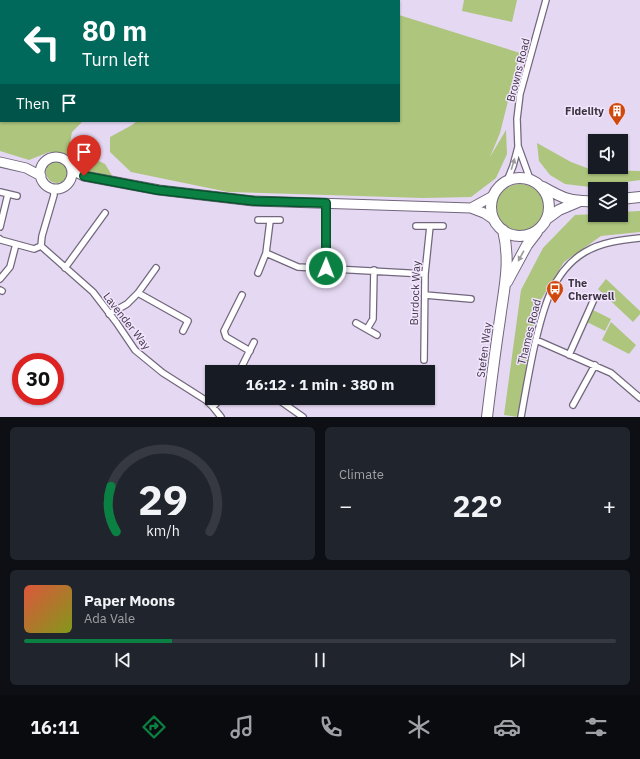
<!DOCTYPE html>
<meta charset="utf-8">
<style>
body{margin:0;font-family:"IBM Plex Sans",sans-serif;background:#20242c;color:#f1f3f6;height:100vh;display:flex;flex-direction:column;font-size:15px;white-space:nowrap}
*{box-sizing:border-box;margin:0}
p{font-size:13px;color:#9ea1a6}
.icon{flex:none;width:22px;height:22px;fill:none;stroke:currentColor;stroke-width:2;stroke-linecap:round;stroke-linejoin:round}
.map{position:relative;height:417px;overflow:hidden}
.side{display:flex;flex-direction:column;gap:10px;padding:10px;background:#0d0f14;flex:1}
.side>*{flex:none}
.guide{position:absolute;left:0px;top:0px;width:400px;height:122px;box-shadow:0 1px 3px #0004;background:#00695c;color:#fff;overflow:hidden}
.buttons{position:absolute;left:588px;top:134px;display:grid;gap:8px}
.buttons a{display:grid;place-items:center;width:40px;height:40px;border-radius:0px;background:#171b24;box-shadow:0 1px 3px #0004;font-size:20px}
.speed{position:absolute;left:12px;top:353px;display:flex;gap:8px;font-size:20px;font-weight:700;text-align:center}
.speed>*{display:grid;place-content:center;width:52px;height:52px;border-radius:50%;background:#171b24;box-shadow:0 1px 3px #0004;line-height:1}
.speed .limit{border:6px solid #d22;background:#fff;color:#111}
.pin{position:absolute;display:grid;place-items:center;width:34px;height:34px;color:#fff;margin:-41px -17px;border-radius:50% 50% 50% 0;rotate:-45deg;box-shadow:0 0 4px #0007}
.pin .icon{rotate:45deg}
.me{position:absolute;width:44px;margin:-22px;rotate:1deg;stroke-linejoin:round;filter:drop-shadow(0 0 3px #0008)}
.turn{display:flex;align-items:center;gap:14px;height:84px;padding:0 16px;font-size:18px}
.turn .icon{width:52px;height:52px;stroke-width:2.5}
.turn b{display:block;font-size:28px;line-height:34px}
.then{display:flex;align-items:center;height:38px;padding:0 16px;background:#0003;gap:8px;font-size:15px}
.big{font-size:30px;font-weight:700;line-height:1.1}
.side .card{flex:1;display:flex;flex-direction:column;justify-content:center;gap:6px;min-width:0;padding:0 14px;border-radius:6px;background:#20242c}
.side .dial{align-items:center;gap:0}
.dial svg{height:104px;overflow:visible;fill:none;stroke:#363941;stroke-width:7;stroke-linecap:round;text-anchor:middle}
.dial text{fill:#f1f3f6;stroke:none}
.song{display:flex;align-items:center;gap:12px}
.cover{width:48px;height:48px;border-radius:6px;background:linear-gradient(135deg,hsl(10 70% 55%),hsl(70 70% 35%))}
.played{height:4px;border-radius:2px;background:linear-gradient(90deg,#0b8043 25%,#363941 25%)}
.keys{display:flex;justify-content:space-around;direction:ltr}
.heat{display:flex;justify-content:space-between;align-items:center;font-size:22px;direction:ltr}
.side .tiles{flex:1;display:grid;gap:10px;grid-template-columns:1fr 1fr}
.card:last-child{grid-column:span 2}
.trip{position:absolute;left:205px;top:365px;width:230px;height:40px;border-radius:0px;background:#171b24;box-shadow:0 1px 3px #0004;font-weight:700;line-height:40px;text-align:center}
.tabs{display:flex;height:64px;justify-content:space-around;align-items:center;background:#090b0e;color:#9ea1a6}
.tabs .icon{width:28px;height:28px}
.tabs .active{color:#0b8043}
.tabs b{font-size:18px;color:#f1f3f6}
.map>svg:first-child{display:block}
</style>
<div class="map">
<svg width="640" height="417" viewBox="0 0 640 417">
<rect width="100%" height="100%" fill="#e5d8f2"/>
<path fill="#adc57d" d="M0,0H173L1,1V121H90L82,122L72,132L69,149L87,155L105,164L113,177L87,173L67,155L49,152L29,160L0,151Z
M177,0H250V1H176Z
M464,0H517L512,22L462,11Z
M399,15L520,53L500,133L490,157L506,130L507,154L496,178L471,197L423,198L228,192L131,172L110,152V137L132,125L137,121H399Z
M537,143L571,162L592,170L640,171V180L590,187L565,184L550,175L539,161Z
M46 172a11 11 0 1 1 22 0a11 11 0 1 1-22 0Z
M496 208a24 24 0 1 1 48 0a24 24 0 1 1-48 0Z
M640,211V232L601,236L564,262L537,306L518,417L504,415L521,290L543,248L575,215L595,214V215H621V212Z
M606,279L640,311V314L633,322L598,289Z
M593,310L611,319L605,331L587,322Z
M611,322L636,345L629,354L602,340Z"/>
<g fill="none" stroke-linecap="round" stroke-linejoin="round">
<defs>
<path id="street" d="M530,179L518,146L517,119L520,94L546,0
M507,181L513,166L518,147
M0,192L17,196
M326,203V268
M258,220H280
M416,226H443
M0,227L8,194
M0,239L1,240L34,249L41,246
M41,246L93,292L116,322L135,350L163,373L207,401L213,407L221,417
M41,246L42,236L54,195L53,189
M266,253L298,267L425,274
M65,268L105,213
M258,273L266,253L270,221
M0,279L10,267L16,244
M0,290L2,291
M138,293L188,321L183,331
M242,295L224,331L226,337L250,351
M425,295L471,299
M109,314L127,304L138,293L156,268
M356,323L377,335
M367,329L373,319L374,270
M536,340L611,373L640,398
M569,355L595,297
M424,360L425,274L430,226
M239,372L254,342
M276,398L303,417
M573,405L595,365
M213,407L221,398
M521,417C525,394 529,371 534,348C542,313 551,272 585,252C602,242 621,240 640,238"/>
<path id="primary" d="M40 173a16 16 0 1 1 32 0a16 16 0 1 1-32 0Z
M0,162L26,168L41,176
M72,170L84,176L159,190L253,201L471,208L484,213L493,219
M471,208L493,196"/>
<path id="highway" d="M491 207a29 29 0 1 1 58 0a29 29 0 1 1-58 0Z
M543,187C564,199 571,202 595,201
M621,199L640,197
M548,218L559,210L578,202
M507,282L527,245L537,232
M487,417C491,384 495,352 500,319C504,288 511,262 503,230"/>
</defs>
<use href="#street" stroke="#72677d" stroke-width="8"/>
<use href="#primary" stroke="#72677d" stroke-width="11"/>
<use href="#highway" stroke="#72677d" stroke-width="12"/>
<use href="#street" stroke="#fff" stroke-width="5.5"/>
<use href="#primary" stroke="#fff" stroke-width="9"/>
<use href="#highway" stroke="#fff" stroke-width="10"/>
</g>
<defs><path id="oneway-solid" d="M-6-.8H1V-3.2L6.5 0L1 3.2V.8H-6Z"/></defs>
<g fill="#9c9a9f">
<use href="#oneway-solid" transform="translate(513 164) rotate(-73)"/>
<use href="#oneway-solid" transform="translate(521 256) rotate(119)"/>
</g>
<g fill="none" stroke-linecap="round" stroke-linejoin="round">
<defs>
<path id="route" d="M84,176L158,190L254,201L326,203V268"/>
</defs>
<use href="#route" stroke="#07532c" stroke-width="10"/>
<use href="#route" stroke="#0b8043" stroke-width="7"/>
</g>
<defs>
<symbol id="building-pin" viewBox="-11 -11 22 30"><path d="M0 17L-7.5 6A9.5 9.5 0 1 1 7.5 6Z" fill="#cf490d" stroke="#f3e5ff"/><path d="M-4-6H4V6H1V3H-1V6H-4ZM-2.5-4.3h1.7v1.8h-1.7ZM.8-4.3h1.7v1.8H.8ZM-2.5-1h1.7V.8h-1.7ZM.8-1h1.7V.8H.8Z" fill="#fff"/></symbol>
<symbol id="bus-pin" viewBox="-11 -11 22 30"><path d="M0 17L-7.5 6A9.5 9.5 0 1 1 7.5 6Z" fill="#cf490d" stroke="#f3e5ff"/><path d="M-5-6H5V4H4V6H2V4H-2V6H-4V4H-5ZM-3.5-4V0h7V-4ZM-3.5 1.2v1.5H-2V1.2ZM2 1.2v1.5H3.5V1.2Z" fill="#fff"/></symbol>
</defs>
<g fill-rule="evenodd">
<use href="#building-pin" x="607" y="101" width="20" height="27"/>
<use href="#bus-pin" x="545" y="279" width="20" height="27"/>
</g>
<g text-anchor="middle" stroke-width="3" stroke-linejoin="round" paint-order="stroke">
<g font-size="11" fill="#3a353f" stroke="#f3e5ff">
<text transform="translate(518 70) rotate(-76)" y="4">Browns Road</text>
<text transform="translate(415 293) rotate(-88)" y="4">Burdock Way</text>
<text transform="translate(127 321) rotate(52)" y="4">Lavender Way</text>
<text transform="translate(529 332) rotate(-76)" y="4">Thames Road</text>
<text transform="translate(484 350) rotate(-83)" y="4">Stefen Way</text>
</g>
<g font-size="11" font-weight="bold" fill="#3a353f" stroke="#f3e5ff" text-anchor="end">
<text x="604" y="115">Fidelity</text>
<text x="568" y="287" text-anchor="start">The<tspan x="568" dy="13">Cherwell</tspan></text>
</g>
</g>
</svg>
<div class="buttons">
<a><svg class="icon" aria-label="sound" viewBox="0 0 24 24"><path d="M4 9h4l5-4v14l-5-4H4zM17 9q2 3 0 6"/></svg></a>
<a><svg class="icon" aria-label="layers" viewBox="0 0 24 24"><path d="M12 4l9 5-9 5-9-5zM3 14l9 5 9-5"/></svg></a>
</div>
<div class="speed"><div class="limit">30</div></div>
<div class="pin" style="left:84px;top:176px;background:#d93025"><svg class="icon" aria-label="arrive" viewBox="0 0 24 24"><path d="M6 21V4h12l-3 4 3 4H6"/></svg></div>
<svg class="me" style="left:326px;top:268px" viewBox="-20 -20 40 40"><circle r="17" fill="#0b8043" stroke="#fff" stroke-width="3"/><path d="M0-11L8 9 0 5-8 9z" fill="#fff"/></svg>
<div class="trip">16:12 · 1 min · 380 m</div>
<div class="guide">
<div class="turn"><svg class="icon" aria-label="left" viewBox="0 0 24 24"><path d="M17 20v-9H6M10 6l-5 5 5 5"/></svg><div><b>80 m</b>Turn left</div></div>
<div class="then">Then<svg class="icon" aria-label="arrive" viewBox="0 0 24 24"><path d="M6 21V4h12l-3 4 3 4H6"/></svg></div>
</div>
</div>
<section class="side">
<div class="tiles">
<div class="card dial"><svg viewBox="0 0 100 80">
<path d="M14 69A42 42 0 1 1 86 69"/>
<path d="M14 69A42 42 0 0 1 10 34" stroke="#0b8043"/>
<text x="50" y="56" font-size="32" font-weight="700">29</text>
<text x="50" y="72" font-size="11">km/h</text>
</svg></div>
<div class="card"><p>Climate</p>
<div class="heat"><a>−</a><b class="big">22°</b><a>+</a></div>
</div>
<div class="card">
<div class="song"><i class="cover"></i><div><b>Paper Moons</b><p>Ada Vale</p></div></div>
<div class="played"></div>
<div class="keys"><svg class="icon" aria-label="previous" viewBox="0 0 24 24"><path d="M18 5L8 12l10 7zM5 5v14"/></svg><svg class="icon" aria-label="pause" viewBox="0 0 24 24"><path d="M8 5v14M16 5v14"/></svg><svg class="icon" aria-label="next" viewBox="0 0 24 24"><path d="M6 5l10 7-10 7zM19 5v14"/></svg></div>
</div>
</div>
</section>
<nav class="tabs">
<b>16:11</b>
<svg class="icon active" aria-label="directions" viewBox="0 0 24 24"><path d="M12 3l9 9-9 9-9-9zM9 14v-3h6M13 9l2 2-2 2"/></svg>
<svg class="icon" aria-label="music" viewBox="0 0 24 24"><path d="M9 18V5l10-2v13"/><circle cx="6" cy="18" r="3"/><circle cx="16" cy="16" r="3"/></svg>
<svg class="icon" aria-label="phone" viewBox="0 0 24 24"><path d="M5 4h4l2 5-3 2q2 4 5 5l2-3 5 2v4C11 20 4 13 5 4z"/></svg>
<svg class="icon" aria-label="climate" viewBox="0 0 24 24"><path d="M12 3v18M4 7l16 10M4 17L20 7"/></svg>
<svg class="icon" aria-label="car" viewBox="0 0 24 24"><path d="M5 17H2v-5l4-1 3-4h7l3 4 3 1v5h-3M9 17h6M6 11h13"/><circle cx="7" cy="17" r="2"/><circle cx="17" cy="17" r="2"/></svg>
<svg class="icon" aria-label="filters" viewBox="0 0 24 24"><path d="M4 7h16M4 17h16"/><circle cx="9" cy="7" r="2"/><circle cx="15" cy="17" r="2"/></svg>
</nav>
